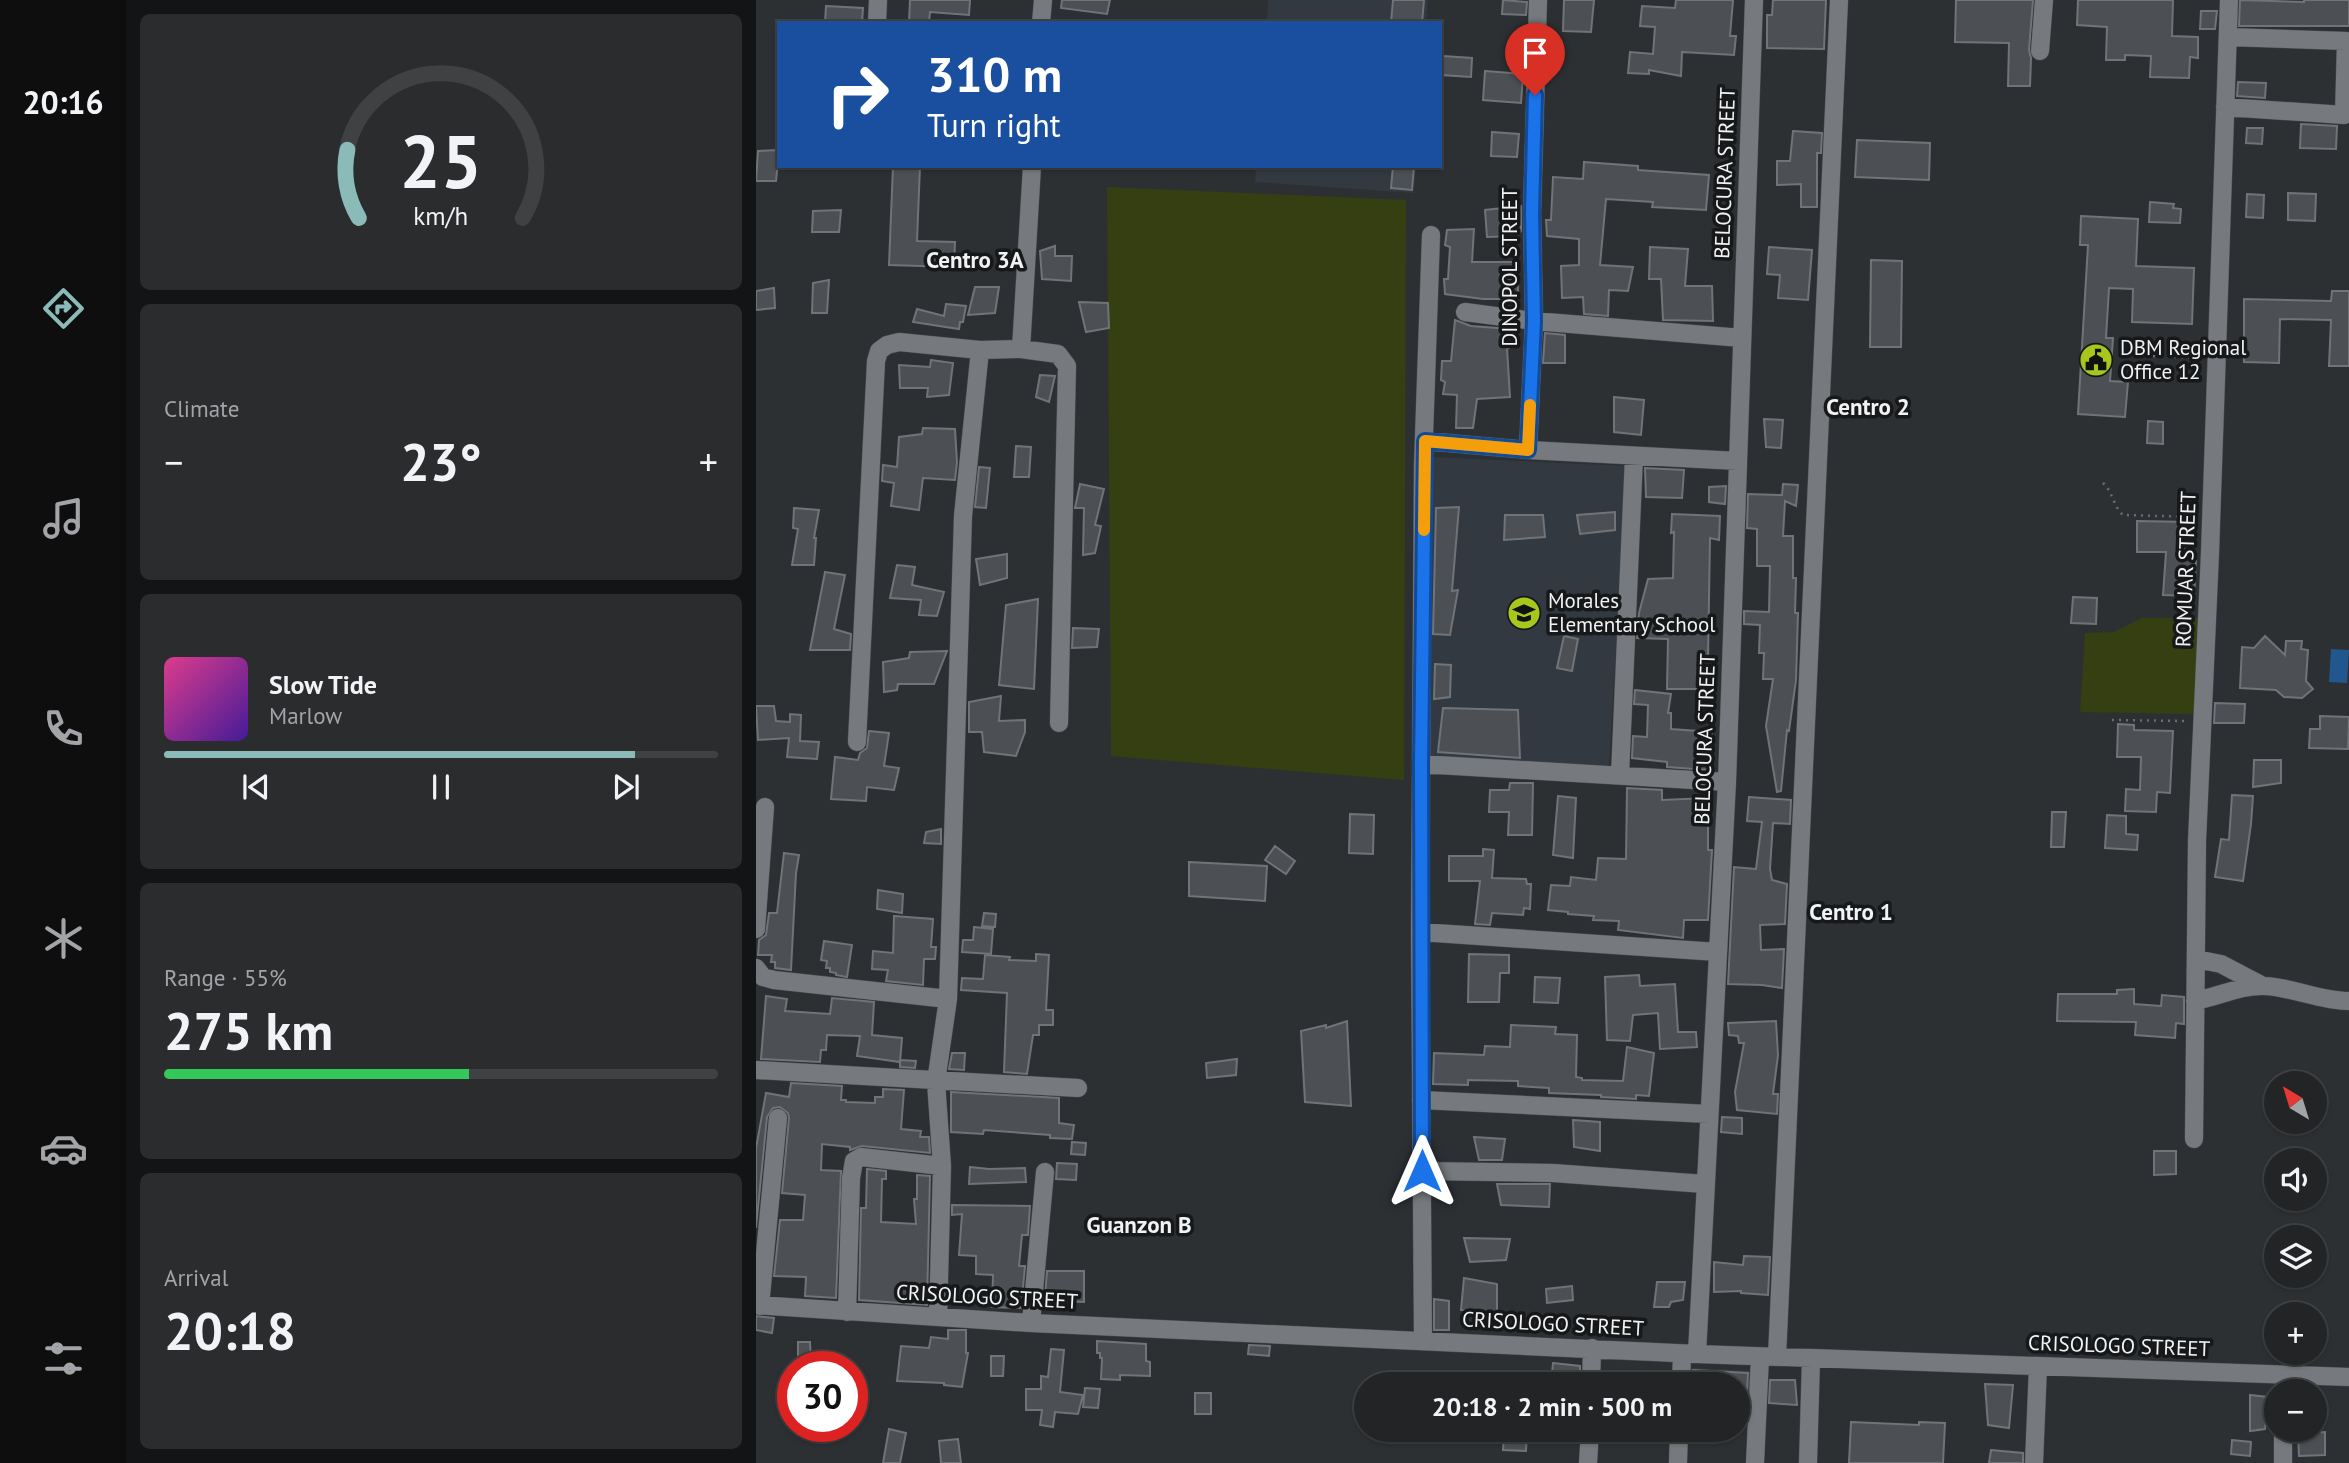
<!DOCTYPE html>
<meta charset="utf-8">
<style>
body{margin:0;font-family:"PT Sans",sans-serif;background:#2a2c2e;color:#f1f3f6;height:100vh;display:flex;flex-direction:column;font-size:26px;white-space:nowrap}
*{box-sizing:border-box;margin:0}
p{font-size:23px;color:#a2a4a7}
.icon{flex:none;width:38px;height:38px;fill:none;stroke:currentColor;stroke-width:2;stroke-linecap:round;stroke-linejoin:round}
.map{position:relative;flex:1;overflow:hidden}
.drawer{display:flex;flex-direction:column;gap:14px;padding:14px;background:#131415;width:630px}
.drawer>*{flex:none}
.banner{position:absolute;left:21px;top:21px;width:665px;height:147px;border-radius:0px;box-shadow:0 2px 5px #0004,0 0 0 2px #3f4143;background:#1a4fa0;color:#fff;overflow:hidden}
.needle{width:46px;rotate:322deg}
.fabs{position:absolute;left:1508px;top:1071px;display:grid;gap:14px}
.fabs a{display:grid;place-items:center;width:63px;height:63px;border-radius:50%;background:#222426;box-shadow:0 2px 5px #0004,0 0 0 2px #3f4143;font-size:35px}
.speed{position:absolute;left:21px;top:1351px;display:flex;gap:14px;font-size:35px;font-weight:700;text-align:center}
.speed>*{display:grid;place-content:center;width:91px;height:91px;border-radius:50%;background:#222426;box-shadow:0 2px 5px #0004,0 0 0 2px #3f4143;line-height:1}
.speed .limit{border:10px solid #d22;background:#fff;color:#111}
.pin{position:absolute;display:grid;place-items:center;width:60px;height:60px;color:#fff;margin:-72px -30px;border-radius:50% 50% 50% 0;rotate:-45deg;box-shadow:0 0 7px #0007}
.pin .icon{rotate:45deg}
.me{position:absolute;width:77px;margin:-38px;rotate:0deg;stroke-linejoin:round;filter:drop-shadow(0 0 5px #0008)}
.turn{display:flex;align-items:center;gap:24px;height:147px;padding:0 35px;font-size:32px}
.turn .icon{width:91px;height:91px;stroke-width:2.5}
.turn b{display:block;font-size:49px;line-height:60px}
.big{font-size:52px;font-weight:600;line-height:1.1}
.drawer .card{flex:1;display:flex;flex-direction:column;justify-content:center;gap:10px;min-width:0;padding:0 24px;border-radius:10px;background:#2a2c2e}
.drawer .dial{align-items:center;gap:0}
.dial svg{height:182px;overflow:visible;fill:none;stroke:#3f4143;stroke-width:7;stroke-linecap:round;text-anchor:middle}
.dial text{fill:#f1f3f6;stroke:none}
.song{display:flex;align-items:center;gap:21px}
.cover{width:84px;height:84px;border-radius:10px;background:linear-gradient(135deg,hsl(330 70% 55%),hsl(260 70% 35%))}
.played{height:7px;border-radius:4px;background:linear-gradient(90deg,#8bbbb9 85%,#3f4143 85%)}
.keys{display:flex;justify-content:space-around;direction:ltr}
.heat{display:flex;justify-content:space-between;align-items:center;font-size:38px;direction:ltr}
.charge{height:10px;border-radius:5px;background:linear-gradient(90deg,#34c759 55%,#3f4143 0)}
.trip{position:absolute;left:598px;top:1372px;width:396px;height:70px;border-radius:35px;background:#222426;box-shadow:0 2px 5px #0004,0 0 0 2px #3f4143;font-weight:600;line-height:70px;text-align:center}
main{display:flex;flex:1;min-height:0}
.menu{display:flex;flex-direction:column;width:126px;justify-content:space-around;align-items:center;background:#0e0e0f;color:#a2a4a7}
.menu .icon{width:49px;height:49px}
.menu .selected{color:#8bbbb9}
.menu b{font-size:32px;color:#f1f3f6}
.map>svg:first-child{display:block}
</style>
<main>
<nav class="menu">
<b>20:16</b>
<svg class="icon selected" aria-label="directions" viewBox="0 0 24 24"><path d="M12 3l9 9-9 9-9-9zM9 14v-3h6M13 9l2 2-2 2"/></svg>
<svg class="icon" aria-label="music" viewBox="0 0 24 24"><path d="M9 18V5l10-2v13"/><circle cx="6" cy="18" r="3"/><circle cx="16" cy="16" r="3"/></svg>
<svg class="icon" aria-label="phone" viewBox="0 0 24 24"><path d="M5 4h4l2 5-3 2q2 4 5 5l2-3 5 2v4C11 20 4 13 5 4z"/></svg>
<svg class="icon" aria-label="climate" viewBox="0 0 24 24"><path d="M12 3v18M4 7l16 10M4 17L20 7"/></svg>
<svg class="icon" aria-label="car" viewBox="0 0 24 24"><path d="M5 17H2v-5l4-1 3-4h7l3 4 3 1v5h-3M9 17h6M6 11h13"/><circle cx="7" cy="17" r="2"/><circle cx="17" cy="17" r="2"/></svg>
<svg class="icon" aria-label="filters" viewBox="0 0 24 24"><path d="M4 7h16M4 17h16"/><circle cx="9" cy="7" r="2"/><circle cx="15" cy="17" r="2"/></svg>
</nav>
<section class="drawer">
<div class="card dial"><svg viewBox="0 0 100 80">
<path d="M14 69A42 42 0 1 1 86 69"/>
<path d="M14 69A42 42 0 0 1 9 39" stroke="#8bbbb9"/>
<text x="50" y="56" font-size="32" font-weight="700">25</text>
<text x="50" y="72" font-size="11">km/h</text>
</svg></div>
<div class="card"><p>Climate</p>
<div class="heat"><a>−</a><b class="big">23°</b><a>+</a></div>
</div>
<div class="card">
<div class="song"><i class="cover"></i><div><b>Slow Tide</b><p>Marlow</p></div></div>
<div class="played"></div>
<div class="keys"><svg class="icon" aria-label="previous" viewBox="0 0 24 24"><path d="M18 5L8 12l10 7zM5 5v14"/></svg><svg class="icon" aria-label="pause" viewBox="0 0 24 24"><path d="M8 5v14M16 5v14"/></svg><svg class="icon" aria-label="next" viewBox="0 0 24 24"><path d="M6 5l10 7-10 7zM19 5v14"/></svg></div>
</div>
<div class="card"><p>Range · 55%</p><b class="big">275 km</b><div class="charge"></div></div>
<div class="card"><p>Arrival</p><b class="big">20:18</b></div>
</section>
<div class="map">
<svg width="1593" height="1463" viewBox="0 0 1593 1463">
<rect width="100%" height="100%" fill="#2d3033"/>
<path fill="#323941" d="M512,0H672L670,23H511Z
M500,166H660L658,193L499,182Z
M676,457L871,466L853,765L672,759Z
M934,1368L999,1371L997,1419L982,1418V1384H933Z"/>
<path fill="#353f12" d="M351,187L650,200L648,780L355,756Z
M1386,618H1442L1438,714L1324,712L1329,633L1358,632Z"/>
<path fill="#22568f" d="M1575,649L1593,650L1591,683L1573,682Z"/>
<path fill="#4c4f53" stroke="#707377" stroke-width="2" d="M154,0H214L213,15L174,12L173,23H153Z
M306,0H354L351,14L305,8Z
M637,0H668L666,23H635Z
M747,0L771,2L770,15L746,14Z
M808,0H838L835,32L807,31Z
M920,0H977L974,36H980L978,55L926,52L925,76L893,70V74L872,73L874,52L897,54L899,27L884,26L886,6L919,8Z
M1017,0H1070L1068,49L1011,48V15H1016Z
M1200,0H1277L1273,50L1275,58L1274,86H1252L1253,43L1199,42Z
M1322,0H1417L1416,36L1442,37V58L1434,57L1433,78L1394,77L1395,56L1369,55V60H1350L1351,27L1321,25Z
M1484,0L1548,2V0H1593V26H1483Z
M70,6L107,8L106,23H69Z
M1445,11H1461L1459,29H1444Z
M687,56L716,58L715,77L685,75Z
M729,71L767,74L765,103L727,100Z
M1482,82L1510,83L1509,98L1481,96Z
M1545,124L1581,126L1580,149L1544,148Z
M1491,128H1507L1506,144L1490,143Z
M1037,131L1066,133L1065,153H1061V207H1045V184L1021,185V161H1034Z
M736,132L763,134L761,157L735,156Z
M1101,140L1174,143L1173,180L1099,177Z
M23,150L20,181H0L2,151Z
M828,162L882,166V170L953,175L950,210L896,207L897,202L850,199L844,265L877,267L872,291L853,290L852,316L828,314L827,297L806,298L805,266L823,265V239L791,236L790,220H795L797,177L827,179Z
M137,166H164L161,241L199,242L198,267L133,265Z
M637,166H658L656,190L635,188Z
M1532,193L1560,194L1559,221L1532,220Z
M1491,194L1508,195L1507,218L1490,217Z
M1394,202L1418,204L1417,208L1425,209L1424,223L1393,222Z
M765,206V231L761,236L731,237L729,210Z
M85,210L83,232H56L57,211Z
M1325,216L1382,219L1380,266L1438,268L1436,324L1376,322L1377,289L1353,288L1350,338H1357L1354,381L1372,382L1369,417L1322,414L1332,245H1324Z
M718,229L716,262H762V299H727L689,294L688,279H692L694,247L689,245L691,230Z
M299,246V256H316L315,281L286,279L284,251Z
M894,247L932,249L929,286H956L957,321L907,320L905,279H893Z
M1013,247L1056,250L1052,300L1022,298L1024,275L1011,274Z
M1115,260L1146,261L1145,347H1114Z
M73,280L71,313H56L57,283Z
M219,287H243L239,313L212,315Z
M18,288L19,308L0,310V291Z
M1576,291H1593V366H1573L1575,320L1524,319L1523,363L1488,362V299L1575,301Z
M323,302L352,303L353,328L330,332Z
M190,304L210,306L207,322H204L203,329L157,322L161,309L188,316Z
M699,320L715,326L754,329L753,348H751L754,397L721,399L717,428H700L701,395L687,394L689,382L685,380L686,361H695Z
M789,333L809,335V363H787Z
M175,360L197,363L193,395L171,397L172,388H144L143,365L174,367Z
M284,375L299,376L293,402L280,397Z
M858,397L888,400L885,435L858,432Z
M1008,419L1027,420L1025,448L1010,447Z
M1392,421L1407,422V444L1391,443Z
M167,428L199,429L201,462L199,480L167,478L163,510L135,506L138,483L126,481L127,465L141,467L143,437L166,434Z
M260,446L275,447L273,477H258Z
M223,467L234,468L230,508L219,507Z
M889,468L928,470L926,498L890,497Z
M324,484L348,489L339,525L345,526L339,553L327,555L328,508H319Z
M1027,484L1042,485L1040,506L1029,501L1027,536H1037V578H1040L1039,613H1042L1040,680L1033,731L1031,730L1025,791L1021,792L1010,726L1017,679H1007L1008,653H1003L1004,625L988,624V611L1013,612L1014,566H1001V529L991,528L992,494L1026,495Z
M970,486L969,504L953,502V487Z
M703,507L696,591L702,590L694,635L677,634L680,508Z
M38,508L63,510L58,538H60L58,565H36L42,529L37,528Z
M859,512V530L824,534L821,515Z
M916,514L964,516L963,540L954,538L952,659H958L957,689H911L912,639L881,638L883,613L892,579L917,578L918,532L915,533Z
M749,515H787L789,537L748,540Z
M1381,521L1434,522V561H1440L1438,596L1407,595L1410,552H1381Z
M251,554V578L224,585L220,559Z
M141,565L159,567L156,585L188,592L181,616L163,615L165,600L134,598Z
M69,572L89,575L78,629L95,634L94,650H54Z
M1317,597L1341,598L1340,624L1315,623Z
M282,599L278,689L243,685L250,605Z
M317,628L343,629L341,647L316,648Z
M808,636L822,639L816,671L801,668Z
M1509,636L1529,655L1530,641H1546L1545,649L1552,650L1550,681L1557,689L1546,698L1528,697L1520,690L1484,688L1486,647L1498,648Z
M191,651L178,684H142L141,690L128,692L127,662L153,658L154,652Z
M679,664L695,665L694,697L678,699Z
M879,690L915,694L912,713H915V729L956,732L953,770L911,767V762L876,758L877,736L891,737L892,705L878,704Z
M245,696L243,721L269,720V732L260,756L228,752L226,732H213V702Z
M1459,703L1489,704L1488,723H1458Z
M0,706H18L20,721L34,722V714L45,715L44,741L63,742L61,759L31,757L33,738L2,740Z
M687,708L762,710L764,758L682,752Z
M1564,716L1593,717L1592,749L1553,748L1554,729H1564Z
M1362,724L1378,725V730L1417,731L1414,793L1401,792L1400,812L1369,811L1370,789L1384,790L1385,757H1361Z
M113,731L133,733L128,766L143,768L138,790L111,787L110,801L75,799L79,757L102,760L104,753L111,748Z
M1498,760H1525V783L1497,787Z
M754,783H777L776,835H752L753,812H733L734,790H753Z
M871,788L906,790V800L952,798V850H956L952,920H928L927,938L862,930L863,921L837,920L838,916L812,914V912L792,910L795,885L814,886L815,877L840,880L842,858L870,859Z
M1476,795L1497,796L1495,824L1487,881L1459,877L1465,839L1473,840Z
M802,796L820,798L817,858L797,855Z
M993,797L1035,800L1034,824L1017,823L1014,869L1016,880L1031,884L1029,924L1004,925L1005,950L1028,949L1026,988L1006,985L972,984L978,867L1000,869L1006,822L991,821Z
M1296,812H1310L1308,847H1295Z
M594,814L618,815L617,854L593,853Z
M1351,815L1370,816V834L1382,835L1381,850L1349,848Z
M185,829V844L168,843L170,832Z
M519,846L539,861L530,874L509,860Z
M727,849L738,850L736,878L770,879L771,884H775L774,909L768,908L767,915L736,913L734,925L719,924L724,881H693V856H727Z
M28,853L43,855L40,873L35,970L19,968V962H15L16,955H2L3,940L10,935L13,913H21Z
M433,862L511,866L509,901L433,896Z
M122,890L147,894L146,913L121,909Z
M228,913L240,914L239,927L226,926Z
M138,916L177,919L175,947H180L179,959H168L167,985L130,981L132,970L116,969L117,951L137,953Z
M218,927L237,929L235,954L206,952L207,940H217Z
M68,941L96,945L91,977L80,975V973L74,972V968H70L71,961L65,960Z
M280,954L293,955L290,1010H297V1025H283V1035H277L271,1074L248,1072L251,993L205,990L206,978L227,979L229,955L254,957L253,960L280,961Z
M713,954L753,955V973H744L743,1002H712Z
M883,975L884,986L919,984L922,1032H940L941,1047L904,1049L902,1013L877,1015L874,1041L851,1040L849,977Z
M779,977L804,978L802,1003L778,1002Z
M1378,989V1004L1405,1006L1406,995L1428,997V1024L1420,1023L1419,1038L1379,1035L1380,1022L1301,1021L1302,994H1361V990Z
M10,996L31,999L29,1011L74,1014L76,998L118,1002L116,1035L146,1038L144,1062L101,1056L104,1036L71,1035L70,1050H65L64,1062L5,1059Z
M591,1021L595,1106L549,1102L545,1031L570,1025V1028Z
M1020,1021L1022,1055L1017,1094H1022L1021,1114L981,1110L979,1092L988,1043H983L982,1036L973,1035L972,1023Z
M755,1025L800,1027L799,1034L821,1035L820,1077L826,1078V1080L867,1081L871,1047L898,1053L893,1096L880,1095V1099L845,1097V1095L793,1093V1088L762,1086V1081L712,1080V1085L677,1084L678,1053L728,1055L729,1046L754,1047Z
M196,1053H209L208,1070L193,1069Z
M481,1059L480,1075L451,1078L450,1063Z
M144,1060L160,1061L159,1068L144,1067Z
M35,1083L86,1086L85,1100H90V1102L119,1103V1097H127V1089L148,1090L145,1129L165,1131L164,1137H173L174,1153L106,1146L94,1150V1147L66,1144L65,1170L85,1171L80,1298L49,1296L50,1277L18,1276L24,1220H47L49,1195L26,1193L33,1118L32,1113L24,1107L17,1108L11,1117L0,1228V1148L10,1093L33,1097Z
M195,1092L303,1098V1123L318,1125L316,1139L294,1138V1135L228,1130L227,1134L195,1132Z
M966,1117L986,1118V1134L965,1132Z
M817,1120L844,1122V1151L818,1147Z
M718,1137L749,1139L746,1160H723Z
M316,1142L330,1143L329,1155L315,1154Z
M1398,1151H1420V1174L1398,1175Z
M301,1163L321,1164L320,1180L300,1179Z
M214,1167L233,1169L269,1168L270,1182L213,1184Z
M111,1169L130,1171V1179H126L125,1222L160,1224L158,1199H161V1175L174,1176L171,1305L103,1300L105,1208H110Z
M741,1184H794L793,1207L745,1205Z
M196,1205L274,1206L272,1235H266L263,1266H269L265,1308L236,1307L237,1275L220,1274V1256L203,1255L206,1214L196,1215Z
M708,1238L754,1239L750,1260L714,1262Z
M988,1256L1014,1257L1012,1295L985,1293V1291L958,1292V1262L987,1265Z
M291,1271H328V1302L301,1301V1298L289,1297Z
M708,1278L741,1284V1316L705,1310Z
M901,1282H929L927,1300L915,1302L913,1307H898Z
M816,1286L817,1300L791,1303L790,1289Z
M678,1299L693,1301V1330H678Z
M0,1316L18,1318L16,1333L0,1330Z
M192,1330H210V1353H212L206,1387L188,1385V1383L141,1381L145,1346L173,1348L175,1337L192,1339Z
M341,1341L390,1344V1361L394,1362V1376L364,1375V1380L345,1379L346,1358H344V1353H341Z
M42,1342H54L55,1360H42Z
M493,1345L514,1346L513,1356L492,1354Z
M295,1349L308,1350L304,1392L327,1395L322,1414L299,1412L297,1427L284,1425L286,1410H270V1389H285V1376L292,1377Z
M235,1356H248L247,1376H235Z
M797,1363L824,1366V1384H795Z
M937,1370L992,1373L990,1416H982V1384H936Z
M1014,1380H1039L1041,1405L1013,1403Z
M1229,1384L1257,1385L1253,1428L1232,1425Z
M329,1388L344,1389L342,1408L327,1407Z
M439,1393H455V1414H439Z
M1494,1395L1512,1397L1509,1429L1494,1431Z
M1095,1422L1163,1425V1422L1189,1423L1187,1463H1093Z
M133,1429L150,1433L144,1463H127Z
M748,1432H771L770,1451L747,1450Z
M1569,1432V1455L1543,1456L1542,1433Z
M202,1439L205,1463H185L183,1441Z
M1476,1440L1495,1442L1494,1456L1475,1454Z
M1235,1450L1267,1453V1463H1233Z"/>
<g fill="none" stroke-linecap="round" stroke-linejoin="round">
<defs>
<path id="minor" d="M121,23L122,0
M285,23L287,0
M1284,51L1288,0
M1469,107L1588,115L1590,41L1472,37
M709,312L778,321L986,338
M265,349L276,166
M669,441L772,450L982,461
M772,450L778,321L776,213L782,0
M101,742L120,361L123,351L131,345L143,342L224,350L265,349L302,354L311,366L303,723
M665,764L971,782
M864,775L878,456
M0,929L9,807
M664,932L962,952
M1440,959L1465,964L1505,985
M0,968L7,977L18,980L192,999
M1439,1001C1461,997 1485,985 1508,986C1537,987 1563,1001 1593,1001
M0,1070L322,1088
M665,1100L953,1114
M1438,1139L1441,841L1454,553L1473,0
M666,1171L797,1173L949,1184
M0,1305L275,1323L941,1354L1593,1377
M4,1306L22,1118
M91,1312L95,1178L98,1161L105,1157L186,1166
M182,1317L186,1166L180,1082L192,999L207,516L224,350
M275,1323L289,1172
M667,1340L664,932L667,465L675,235
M941,1354L971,782L998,0
M1021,1357L1083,0
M835,1384L836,1348
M925,1384L926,1354
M832,1463L834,1430
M922,1463L923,1430
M999,1463L1004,1357
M1052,1463L1055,1359
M1278,1463L1282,1366
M1527,1463V1430"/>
</defs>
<use href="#minor" stroke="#4a4c4f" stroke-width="19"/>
<path stroke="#6b6e70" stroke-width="2.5" stroke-dasharray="2 5" stroke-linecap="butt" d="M1376,355L1446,358
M1347,483C1357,492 1357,506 1367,515L1440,517
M1356,720L1429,721"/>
<use href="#minor" stroke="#76797d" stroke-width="18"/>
</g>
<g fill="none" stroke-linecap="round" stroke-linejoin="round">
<defs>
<path id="route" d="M666,1171L665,764L669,441L772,450L778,321L776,213L779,95"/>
</defs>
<use href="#route" stroke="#114b97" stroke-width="18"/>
<use href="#route" stroke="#1a73e8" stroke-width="12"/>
<path stroke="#f59e0b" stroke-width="12" d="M668,530L669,441L772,450L774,405"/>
</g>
<defs>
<symbol id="civic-disc" viewBox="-11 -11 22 22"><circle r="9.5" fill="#a8c71d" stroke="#161819"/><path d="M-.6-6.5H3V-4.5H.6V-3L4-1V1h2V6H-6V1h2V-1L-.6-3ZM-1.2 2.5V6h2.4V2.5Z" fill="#111"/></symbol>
<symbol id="school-disc" viewBox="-11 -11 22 22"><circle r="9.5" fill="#a8c71d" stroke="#161819"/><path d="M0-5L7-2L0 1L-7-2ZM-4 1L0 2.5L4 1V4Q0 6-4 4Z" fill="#111"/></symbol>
</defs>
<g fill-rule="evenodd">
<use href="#civic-disc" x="1321" y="341" width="38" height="38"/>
<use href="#school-disc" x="749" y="594" width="38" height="38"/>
</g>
<g text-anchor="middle" stroke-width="7" stroke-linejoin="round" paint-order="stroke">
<g font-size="21" fill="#f0f2f4" stroke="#161819">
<text transform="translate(969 173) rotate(-88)" y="7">BELOCURA STREET</text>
<text transform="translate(754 267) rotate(-90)" y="7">DINOPOL STREET</text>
<text transform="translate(1430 569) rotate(-88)" y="7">ROMUAR STREET</text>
<text transform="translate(949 739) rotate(-88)" y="7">BELOCURA STREET</text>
<text transform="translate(231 1297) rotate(3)" y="7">CRISOLOGO STREET</text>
<text transform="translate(797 1324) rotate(3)" y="7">CRISOLOGO STREET</text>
<text transform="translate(1363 1346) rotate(2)" y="7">CRISOLOGO STREET</text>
</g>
<g font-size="21" fill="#f0f2f4" stroke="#161819" text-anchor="start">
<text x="1364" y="355">DBM Regional<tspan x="1364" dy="24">Office 12</tspan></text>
<text x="792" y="608">Morales<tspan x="792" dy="24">Elementary School</tspan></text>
</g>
<g font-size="23" font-weight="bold" fill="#f0f2f4" stroke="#161819">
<text x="219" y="268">Centro 3A</text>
<text x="1112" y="415">Centro 2</text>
<text x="1095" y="920">Centro 1</text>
<text x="383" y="1233">Guanzon B</text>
</g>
</g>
</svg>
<div class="fabs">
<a><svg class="needle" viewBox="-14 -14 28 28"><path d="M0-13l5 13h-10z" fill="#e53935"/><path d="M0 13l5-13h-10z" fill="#a2a4a7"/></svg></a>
<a><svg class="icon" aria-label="sound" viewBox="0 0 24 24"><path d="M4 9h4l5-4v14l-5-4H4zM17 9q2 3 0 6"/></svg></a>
<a><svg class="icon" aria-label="layers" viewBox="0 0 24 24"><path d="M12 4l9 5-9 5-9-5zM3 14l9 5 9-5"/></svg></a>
<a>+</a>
<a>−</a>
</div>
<div class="speed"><div class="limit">30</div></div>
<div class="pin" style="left:779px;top:95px;background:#d93025"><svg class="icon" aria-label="arrive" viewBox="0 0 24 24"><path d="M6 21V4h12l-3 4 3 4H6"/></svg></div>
<svg class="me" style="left:666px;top:1171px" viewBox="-20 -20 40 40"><path d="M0-17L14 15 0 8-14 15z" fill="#1a73e8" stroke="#fff" stroke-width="4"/></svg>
<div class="trip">20:18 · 2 min · 500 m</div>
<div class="banner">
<div class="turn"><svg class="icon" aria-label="right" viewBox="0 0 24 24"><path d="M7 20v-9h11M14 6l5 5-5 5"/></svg><div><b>310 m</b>Turn right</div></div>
</div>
</div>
</main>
